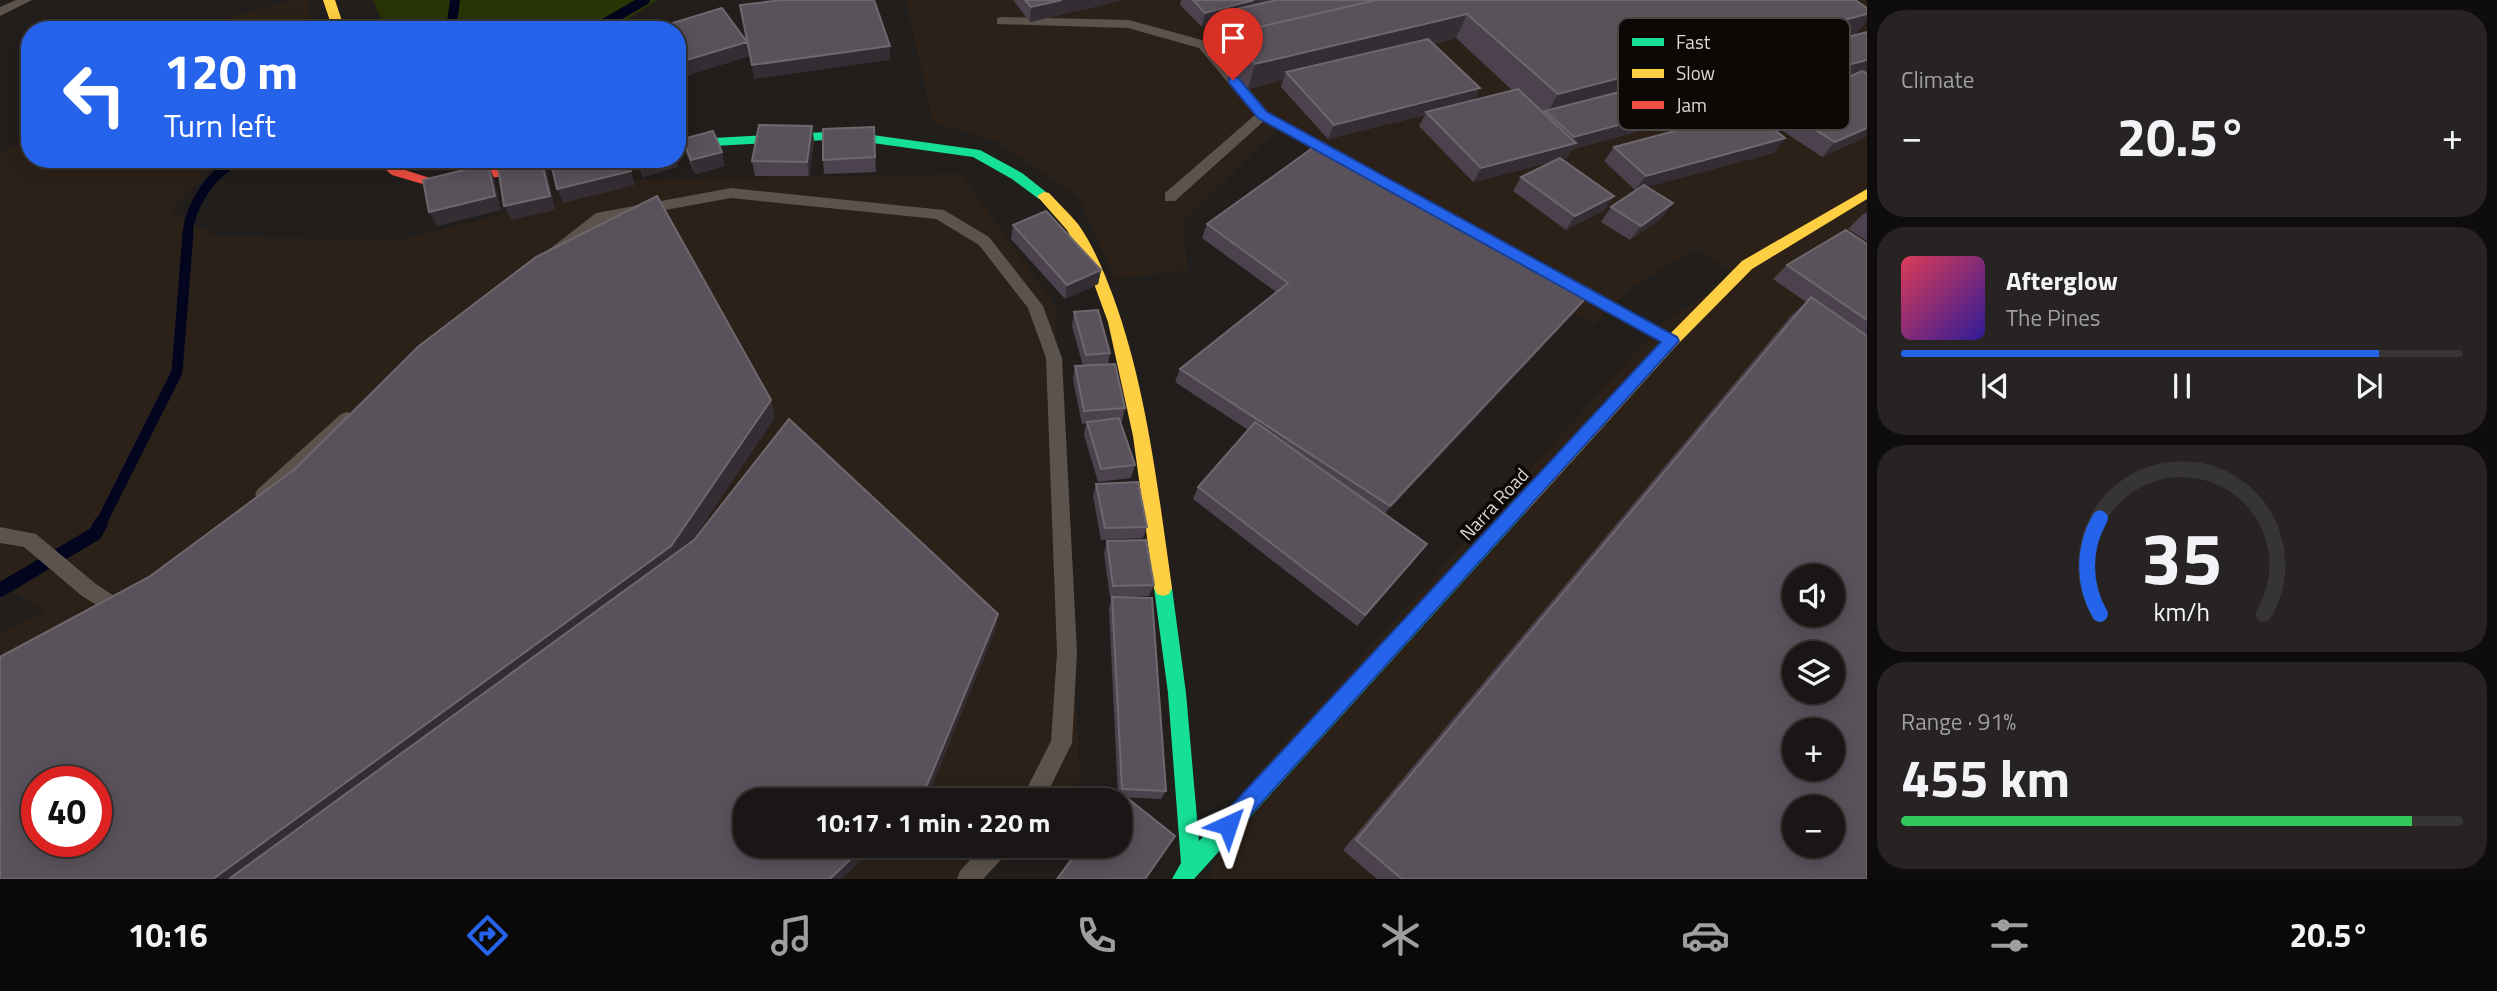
<!DOCTYPE html>
<meta charset="utf-8">
<style>
body{margin:0;font-family:"Titillium Web",sans-serif;background:#262322;color:#f1f3f6;height:100vh;display:flex;flex-direction:column;font-size:26px;white-space:nowrap}
*{box-sizing:border-box;margin:0}
p{font-size:23px;color:#9f9fa0}
.icon{flex:none;width:38px;height:38px;fill:none;stroke:currentColor;stroke-width:2;stroke-linecap:round;stroke-linejoin:round}
.map{position:relative;flex:1;overflow:hidden}
.side{display:flex;flex-direction:column;gap:10px;padding:10px;background:#0e0c0c;width:630px}
.side>*{flex:none}
.guide{position:absolute;left:21px;top:21px;width:665px;height:147px;border-radius:28px;box-shadow:0 4px 18px #0003,0 0 0 2px #373534;background:#2563eb;color:#fff;overflow:hidden}
.tools{position:absolute;left:1782px;top:564px;display:grid;gap:14px}
.tools a{display:grid;place-items:center;width:63px;height:63px;border-radius:50%;background:#191615;box-shadow:0 4px 18px #0003,0 0 0 2px #373534;font-size:35px}
.speed{position:absolute;left:21px;top:766px;display:flex;gap:14px;font-size:35px;font-weight:700;text-align:center}
.speed>*{display:grid;place-content:center;width:91px;height:91px;border-radius:50%;background:#191615;box-shadow:0 4px 18px #0003,0 0 0 2px #373534;line-height:1}
.speed .limit{border:10px solid #d22;background:#fff;color:#111}
.pin{position:absolute;display:grid;place-items:center;width:60px;height:60px;color:#fff;margin:-72px -30px;border-radius:50% 50% 50% 0;rotate:-45deg;box-shadow:0 0 7px #0007}
.pin .icon{rotate:45deg}
.me{position:absolute;width:77px;margin:-38px;rotate:42deg;stroke-linejoin:round;filter:drop-shadow(0 0 5px #0008)}
.turn{display:flex;align-items:center;gap:24px;height:147px;padding:0 28px;font-size:32px}
.turn .icon{width:91px;height:91px;stroke-width:2.5}
.turn b{display:block;font-size:49px;line-height:60px}
.big{font-size:52px;font-weight:700;line-height:1.1}
.side .widget{flex:1;display:flex;flex-direction:column;justify-content:center;gap:10px;min-width:0;padding:0 24px;border-radius:28px;background:#262322}
.side .dial{align-items:center;gap:0}
.dial svg{height:182px;overflow:visible;fill:none;stroke:#373534;stroke-width:7;stroke-linecap:round;text-anchor:middle}
.dial text{fill:#f1f3f6;stroke:none}
.song{display:flex;align-items:center;gap:21px}
.cover{width:84px;height:84px;border-radius:10px;background:linear-gradient(135deg,hsl(350 70% 55%),hsl(250 70% 35%))}
.played{height:7px;border-radius:4px;background:linear-gradient(90deg,#2563eb 85%,#373534 85%)}
.keys{display:flex;justify-content:space-around;direction:ltr}
.heat{display:flex;justify-content:space-between;align-items:center;font-size:38px;direction:ltr}
.charge{height:10px;border-radius:5px;background:linear-gradient(90deg,#34c759 91%,#373534 0)}
.trip{position:absolute;left:733px;top:788px;width:399px;height:70px;border-radius:28px;background:#191615;box-shadow:0 4px 18px #0003,0 0 0 2px #373534;font-weight:700;line-height:70px;text-align:center}
.dock{display:flex;height:112px;justify-content:space-around;align-items:center;background:#0a0908;color:#9f9fa0}
.dock .icon{width:49px;height:49px}
.dock .on{color:#2563eb}
.dock b{font-size:32px;color:#f1f3f6}
main{display:flex;flex:1;min-height:0}
.map>svg:first-child{display:block}
</style>
<main>
<div class="map">
<svg width="1867" height="879" viewBox="0 0 1867 879">
<rect width="100%" height="100%" fill="#211e1c"/>
<path fill="#2b2119" fill-rule="evenodd" d="M292,0H308L311,30H206L224,19Z
M906,0H1867V879H1208L1256,774L1662,323L1736,275L1696,248L1633,287L1593,325L1276,130L1183,222L1188,270L1115,279L1078,196L996,141L933,123ZM1794,576H1832V614H1794ZM1794,653H1832V691H1794ZM1794,730H1832V768H1794ZM1794,807H1832V845H1794Z
M30,136V159H222L170,211L219,237L398,240L646,179L961,174L1055,305L1080,780L1061,800H746V845H1018L986,879H0V634L44,612L0,582V154ZM37,782H96V842H37Z"/>
<path fill="#293405" d="M373,0H657L611,30H386Z"/>
<g fill="none" stroke-linecap="round" stroke-linejoin="round">
<path stroke="#03051f" stroke-width="10" d="M451,30L455,0
M593,30L645,0
M187,236C190,204 212,171 241,159"/>
<path stroke="#03051f" stroke-width="11" d="M100,525L177,372L188,234"/>
<path stroke="#03051f" stroke-width="14" d="M0,590L95,534L101,523"/>
<path fill="#5c534c" fill-rule="evenodd" d="M16,0H32L0,16V7Z
M1001,17L1129,20L1209,42L1268,112L1678,337L1680,341L1672,347L1666,345L1264,121L1175,201H1165V193L1255,115L1199,48L1128,28L997,24V18Z
M731,188L944,210L989,237L1043,306L1062,358L1077,653L1072,743L1044,800H1021L1051,741L1057,653L1046,358L1028,308L979,245L936,219L731,198L605,221L559,256L554,257L546,252L596,213Z
M347,412L353,414L356,419L353,424L270,499L264,502L258,499L255,494L258,489L341,414Z
M0,527L36,534L96,584L123,602L126,608L123,614L116,617L82,596L24,547L0,543Z
M984,845H1010L1007,853L983,879H957L960,871Z"/>
<path fill="#16e098" fill-rule="evenodd" d="M844,131L980,150L1022,173L1051,196L1044,200L1039,199L1012,179L973,157L844,139L677,148V140Z
M1520,500L1526,502L1528,507L1526,512L1194,879H1172L1181,863L1168,693L1154,588L1157,582L1163,580L1169,582L1172,588L1186,693L1199,841L1514,502Z"/>
<path fill="#ffcf43" fill-rule="evenodd" d="M323,0H335L345,30H333Z
M1867,189V199L1752,269L1677,345L1526,512L1520,514L1514,512L1512,507L1514,502L1667,337L1742,261Z
M1044,192L1049,193C1058,203 1069,213 1078,224C1093,245 1104,272 1113,296C1147,389 1158,490 1172,588L1169,594L1163,596L1157,594L1154,588L1133,436L1108,322L1089,270L1067,230L1037,196Z"/>
<path fill="#f24e42" fill-rule="evenodd" d="M373,159H388L402,169L433,179L558,159H593L587,163L433,187L392,175Z"/>
</g>
<path fill="#4b424d" fill-rule="evenodd" d="M1013,0H1123L1030,22Z
M1181,0H1855L1867,8V20L1855,35L1867,32V136L1822,157L1768,121L1779,107L1853,75L1835,80L1806,59L1817,46L1757,62L1783,81L1771,95L1573,149L1567,158L1562,159L1614,196L1604,210L1566,230L1513,191L1521,177L1551,162L1473,182L1419,126L1425,115L1328,139L1281,87L1283,80L1248,89L1222,58L1228,36L1219,27L1221,22L1202,27L1180,5ZM1456,38L1513,91L1474,100L1433,44Z
M874,127L876,172L824,174L823,160Z
M1785,138L1773,153L1646,187L1662,218L1630,240L1601,222L1611,207L1638,189L1635,190L1604,161L1614,147Z
M683,139L725,166L695,174L686,153Z
M814,140L809,176H755L752,161Z
M636,159H676L678,167L643,177Z
M1867,212V241L1848,229L1862,215Z
M1207,224L1585,299L1574,313L1385,514L1418,556L1357,626L1193,499L1198,487L1248,430L1175,382L1180,369L1276,292L1202,238Z
M1013,225L1101,270L1098,284L1065,299L1011,239Z
M1867,244V879H1377L1343,850L1791,316L1806,302L1773,279L1787,265Z
M1074,312L1110,353L1108,364L1125,408L1122,421H1120L1135,465L1131,478L1098,482L1084,435L1086,423L1082,424L1073,380L1075,366H1083L1072,326Z
M1096,484L1147,527L1143,538L1101,540L1093,496Z
M1107,541L1154,585L1149,596L1122,597L1166,791L1161,799L1118,797L1109,608L1112,597H1110L1104,553Z"/>
<path fill="#342d33" d="M1062,0H1123L1030,22L1031,7Z
M1254,0H1304L1223,12L1221,22L1202,27L1205,13Z
M1467,14L1456,38L1291,78L1286,72L1283,80L1248,89L1255,64Z
M1867,14V20L1854,37L1818,45L1817,46L1552,116L1547,113L1558,94Z
M747,42L750,56L677,79V63Z
M890,46V60L754,79L752,65Z
M1867,60V71L1864,70L1863,72L1835,80L1848,65Z
M1783,81L1771,95L1573,149L1567,158L1473,182L1481,168L1568,146L1574,137Z
M1480,88L1473,103L1426,112L1425,115L1328,139L1334,125Z
M812,126L814,140L809,176L807,162Z
M1867,128V136L1822,157L1835,142Z
M1785,138L1773,153L1635,190L1646,176Z
M722,152L725,166L695,174L691,160Z
M542,159L547,172L555,210L511,220L504,206Z
M653,159H676L678,167L643,177L639,163Z
M488,164L494,178L501,210L437,226L429,212Z
M631,171L635,185L563,203L557,189Z
M1614,196L1604,210L1566,230L1575,216Z
M1673,203L1662,218L1630,240L1641,226Z
M1101,270L1098,284L1065,299L1067,285Z
M1585,299L1574,313L1381,518L1390,506Z
M771,400L775,418L678,562L248,879H213Z
M998,614L996,629L928,796L924,800H912Z
M865,845H877L842,879H830Z"/>
<path fill="#5a525b" stroke="#6e676e" stroke-width="2" fill-rule="evenodd" d="M782,0H874L890,46L752,65L740,5Z
M1025,0H1062L1031,7Z
M1193,0H1254L1205,13Z
M1277,0H1377L1241,31L1223,12Z
M1377,0H1855L1867,8V14L1558,94L1467,14L1255,64L1228,34Z
M722,8L747,42L677,63V30H650Z
M1867,32V60L1848,65L1818,45Z
M1428,39L1480,88L1334,125L1286,72Z
M1752,58L1783,81L1574,137L1545,111Z
M1862,71L1867,74V128L1835,142L1779,107Z
M1518,89L1576,143L1481,168L1426,112Z
M1750,111L1785,138L1646,176L1614,147Z
M759,125L812,126L807,162L752,161Z
M874,127L875,157L823,160V129Z
M713,131L722,152L691,160L683,139Z
M1314,147L1585,299L1390,506L1180,369L1288,283L1207,224Z
M1560,158L1614,196L1575,216L1521,177Z
M533,159H541L550,196L504,206L498,167Z
M550,159H627L631,171L557,189Z
M638,159H653L639,163Z
M488,164L495,196L429,212L423,180Z
M1644,185L1673,203L1641,226L1611,207Z
M657,196L771,400L671,546L213,879H0V657L149,577L295,469L419,346L536,257ZM37,782H96V842H37Z
M1046,211L1101,270L1067,285L1013,225Z
M1846,230L1867,244V320L1787,265Z
M1811,297L1867,336V879H1402L1356,840ZM1794,576H1832V614H1794ZM1794,653H1832V691H1794ZM1794,730H1832V768H1794ZM1794,807H1832V845H1794Z
M1098,310L1110,353L1086,355L1074,312Z
M1115,364L1125,408L1084,411L1075,366Z
M1119,418L1135,465L1101,469L1087,422Z
M789,419L998,614L927,785L912,800H746V845H865L830,879H229L694,540Z
M1255,422L1427,544L1365,615L1198,487Z
M1138,482L1147,527L1105,528L1096,484Z
M1146,540L1154,585L1113,586L1107,541Z
M1112,597L1152,598L1166,791L1122,789Z
M1121,793L1175,836L1145,879H1057L1082,845H1120V800H1116Z"/>
<path fill="#2563eb" stroke="#184099" stroke-width="2" d="M1229,78H1238L1267,112L1677,337L1679,341L1235,832L1228,835L1221,832L1218,825L1221,817L1661,342L1258,118L1229,83Z"/>
<g text-anchor="middle" stroke-width="7" stroke-linejoin="round" paint-order="stroke">
<g font-size="19" fill="#dbd7d3" stroke="#0b0806">
<text transform="translate(1494 504) rotate(-47)" y="7">Narra Road</text>
</g>
</g>
<rect x="1618" y="18" width="232" height="112" rx="10" fill="#0b0806" stroke="#494644" stroke-width="2"/>
<rect x="1632" y="38" width="32" height="8" fill="#16e098"/>
<rect x="1632" y="69" width="32" height="9" fill="#ffcf43"/>
<rect x="1632" y="101" width="32" height="8" fill="#f24e42"/>
<g font-size="19" fill="#dbd7d3">
<text x="1676" y="49">Fast</text>
<text x="1676" y="80">Slow</text>
<text x="1676" y="112">Jam</text>
</g>
</svg>
<div class="tools">
<a><svg class="icon" aria-label="sound" viewBox="0 0 24 24"><path d="M4 9h4l5-4v14l-5-4H4zM17 9q2 3 0 6"/></svg></a>
<a><svg class="icon" aria-label="layers" viewBox="0 0 24 24"><path d="M12 4l9 5-9 5-9-5zM3 14l9 5 9-5"/></svg></a>
<a>+</a>
<a>−</a>
</div>
<div class="speed"><div class="limit">40</div></div>
<div class="pin" style="left:1233px;top:80px;background:#d93025"><svg class="icon" aria-label="arrive" viewBox="0 0 24 24"><path d="M6 21V4h12l-3 4 3 4H6"/></svg></div>
<svg class="me" style="left:1228px;top:825px" viewBox="-20 -20 40 40"><path d="M0-17L14 15 0 8-14 15z" fill="#2563eb" stroke="#fff" stroke-width="4"/></svg>
<div class="trip">10:17 · 1 min · 220 m</div>
<div class="guide">
<div class="turn"><svg class="icon" aria-label="left" viewBox="0 0 24 24"><path d="M17 20v-9H6M10 6l-5 5 5 5"/></svg><div><b>120 m</b>Turn left</div></div>
</div>
</div>
<section class="side">
<div class="widget"><p>Climate</p>
<div class="heat"><a>−</a><b class="big">20.5°</b><a>+</a></div>
</div>
<div class="widget">
<div class="song"><i class="cover"></i><div><b>Afterglow</b><p>The Pines</p></div></div>
<div class="played"></div>
<div class="keys"><svg class="icon" aria-label="previous" viewBox="0 0 24 24"><path d="M18 5L8 12l10 7zM5 5v14"/></svg><svg class="icon" aria-label="pause" viewBox="0 0 24 24"><path d="M8 5v14M16 5v14"/></svg><svg class="icon" aria-label="next" viewBox="0 0 24 24"><path d="M6 5l10 7-10 7zM19 5v14"/></svg></div>
</div>
<div class="widget dial"><svg viewBox="0 0 100 80">
<path d="M14 69A42 42 0 1 1 86 69"/>
<path d="M14 69A42 42 0 0 1 14 27" stroke="#2563eb"/>
<text x="50" y="56" font-size="32" font-weight="700">35</text>
<text x="50" y="72" font-size="11">km/h</text>
</svg></div>
<div class="widget"><p>Range · 91%</p><b class="big">455 km</b><div class="charge"></div></div>
</section>
</main>
<nav class="dock">
<b>10:16</b>
<svg class="icon on" aria-label="directions" viewBox="0 0 24 24"><path d="M12 3l9 9-9 9-9-9zM9 14v-3h6M13 9l2 2-2 2"/></svg>
<svg class="icon" aria-label="music" viewBox="0 0 24 24"><path d="M9 18V5l10-2v13"/><circle cx="6" cy="18" r="3"/><circle cx="16" cy="16" r="3"/></svg>
<svg class="icon" aria-label="phone" viewBox="0 0 24 24"><path d="M5 4h4l2 5-3 2q2 4 5 5l2-3 5 2v4C11 20 4 13 5 4z"/></svg>
<svg class="icon" aria-label="climate" viewBox="0 0 24 24"><path d="M12 3v18M4 7l16 10M4 17L20 7"/></svg>
<svg class="icon" aria-label="car" viewBox="0 0 24 24"><path d="M5 17H2v-5l4-1 3-4h7l3 4 3 1v5h-3M9 17h6M6 11h13"/><circle cx="7" cy="17" r="2"/><circle cx="17" cy="17" r="2"/></svg>
<svg class="icon" aria-label="filters" viewBox="0 0 24 24"><path d="M4 7h16M4 17h16"/><circle cx="9" cy="7" r="2"/><circle cx="15" cy="17" r="2"/></svg>
<b>20.5°</b>
</nav>
